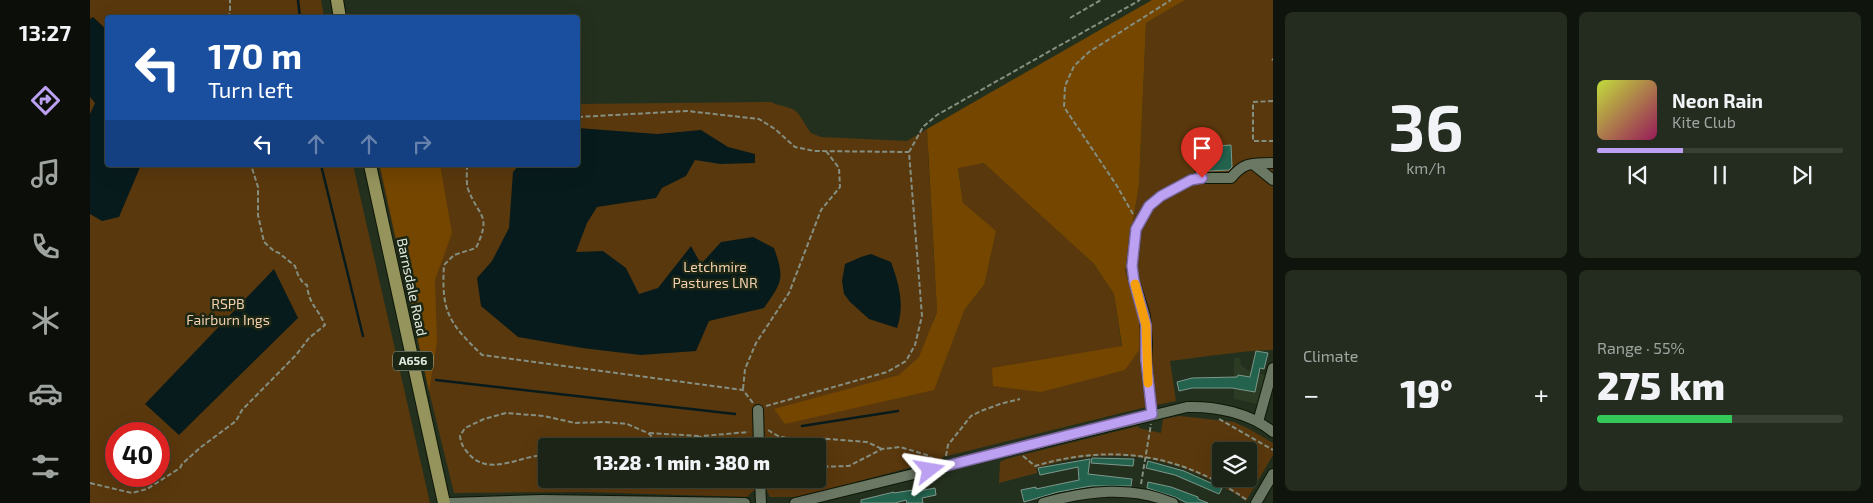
<!DOCTYPE html>
<meta charset="utf-8">
<style>
body{margin:0;font-family:"Exo 2",sans-serif;background:#242c1f;color:#f1f3f6;height:100vh;display:flex;flex-direction:column;font-size:19px;white-space:nowrap}
*{box-sizing:border-box;margin:0}
p{font-size:16px;color:#a0a4a1}
.icon{flex:none;width:28px;height:28px;fill:none;stroke:currentColor;stroke-width:2;stroke-linecap:round;stroke-linejoin:round}
.map{position:relative;flex:1;overflow:hidden}
.panel{display:flex;flex-direction:column;gap:12px;padding:12px;background:#0f140c;width:600px}
.panel>*{flex:none}
.banner{position:absolute;left:15px;top:15px;width:475px;height:152px;border-radius:5px;box-shadow:0 5px 20px #0002,0 0 0 1px #394135;background:#1a4fa0;color:#fff;overflow:hidden}
.controls{position:absolute;left:1122px;top:442px;display:grid;gap:10px}
.controls a{display:grid;place-items:center;width:45px;height:45px;border-radius:5px;background:#1b2416;box-shadow:0 5px 20px #0002,0 0 0 1px #394135;font-size:25px}
.speed{position:absolute;left:15px;top:422px;display:flex;gap:10px;font-size:25px;font-weight:700;text-align:center}
.speed>*{display:grid;place-content:center;width:65px;height:65px;border-radius:50%;background:#1b2416;box-shadow:0 5px 20px #0002,0 0 0 1px #394135;line-height:1}
.speed .limit{border:8px solid #d22;background:#fff;color:#111}
.pin{position:absolute;display:grid;place-items:center;width:42px;height:42px;color:#fff;margin:-51px -21px;border-radius:50% 50% 50% 0;rotate:-45deg;box-shadow:0 0 5px #0007}
.pin .icon{rotate:45deg}
.me{position:absolute;width:55px;margin:-28px;rotate:76deg;stroke-linejoin:round;filter:drop-shadow(0 0 4px #0008)}
.turn{display:flex;align-items:center;gap:18px;height:105px;padding:0 20px;font-size:22px}
.turn .icon{width:65px;height:65px;stroke-width:2.5}
.turn b{display:block;font-size:35px;line-height:42px}
.lanes{display:flex;align-items:center;height:48px;padding:0 20px;background:#0003;justify-content:center;gap:25px;direction:ltr}
.lanes .off{opacity:.35}
.big{font-size:38px;font-weight:800;line-height:1.1}
.panel .tile{flex:1;display:flex;flex-direction:column;justify-content:center;gap:8px;min-width:0;padding:0 18px;border-radius:8px;background:#242c1f}
.panel .dial{align-items:center;gap:0}
.dial b{font-size:65px;line-height:1}
.song{display:flex;align-items:center;gap:15px}
.cover{width:60px;height:60px;border-radius:8px;background:linear-gradient(135deg,hsl(70 70% 55%),hsl(330 70% 35%))}
.played{height:5px;border-radius:2px;background:linear-gradient(90deg,#bca0f2 35%,#394135 35%)}
.keys{display:flex;justify-content:space-around;direction:ltr}
.heat{display:flex;justify-content:space-between;align-items:center;font-size:28px;direction:ltr}
.charge{height:8px;border-radius:4px;background:linear-gradient(90deg,#34c759 55%,#394135 0)}
.panel .tiles{flex:1;display:grid;gap:12px;grid-template-columns:repeat(2,1fr)}
.trip{position:absolute;left:448px;top:438px;width:288px;height:50px;border-radius:5px;background:#1b2416;box-shadow:0 5px 20px #0002,0 0 0 1px #394135;font-weight:800;line-height:50px;text-align:center}
main{display:flex;flex:1;min-height:0}
.dock{display:flex;flex-direction:column;width:90px;justify-content:space-around;align-items:center;background:#0b0e09;color:#a0a4a1}
.dock .icon{width:35px;height:35px}
.dock .active{color:#bca0f2}
.dock b{font-size:22px;color:#f1f3f6}
.map>svg:first-child{display:block}
</style>
<main>
<nav class="dock">
<b>13:27</b>
<svg class="icon active" aria-label="directions" viewBox="0 0 24 24"><path d="M12 3l9 9-9 9-9-9zM9 14v-3h6M13 9l2 2-2 2"/></svg>
<svg class="icon" aria-label="music" viewBox="0 0 24 24"><path d="M9 18V5l10-2v13"/><circle cx="6" cy="18" r="3"/><circle cx="16" cy="16" r="3"/></svg>
<svg class="icon" aria-label="phone" viewBox="0 0 24 24"><path d="M5 4h4l2 5-3 2q2 4 5 5l2-3 5 2v4C11 20 4 13 5 4z"/></svg>
<svg class="icon" aria-label="climate" viewBox="0 0 24 24"><path d="M12 3v18M4 7l16 10M4 17L20 7"/></svg>
<svg class="icon" aria-label="car" viewBox="0 0 24 24"><path d="M5 17H2v-5l4-1 3-4h7l3 4 3 1v5h-3M9 17h6M6 11h13"/><circle cx="7" cy="17" r="2"/><circle cx="17" cy="17" r="2"/></svg>
<svg class="icon" aria-label="filters" viewBox="0 0 24 24"><path d="M4 7h16M4 17h16"/><circle cx="9" cy="7" r="2"/><circle cx="15" cy="17" r="2"/></svg>
</nav>
<div class="map">
<svg width="1183" height="503" viewBox="0 0 1183 503">
<rect width="100%" height="100%" fill="#24301e"/>
<path fill="#2c3b23" d="M1144,358H1150L1151,365L1159,371L1176,375L1167,404L1144,399Z"/>
<path fill="#5a380d" fill-rule="evenodd" d="M0,0H231L234,17L18,18V165H263L340,503H0ZM26,434H69V476H26Z
M1095,0H1183V350C1149,351 1114,357 1080,361L1086,401L1052,408L853,457L852,459L710,497H680L677,491H663L657,497L495,492L364,493L339,391L289,165H488V104L681,102C688,106 698,106 704,110C711,114 715,126 721,133L731,137L817,141L837,129L838,142L840,143L838,152L847,312L843,321L847,381L875,309L894,285L873,203L868,167L895,163L1004,264L1024,294L1035,370L1049,318L1035,271L1049,185L1056,23ZM456,446H726V479H456Z
M1090,416L1144,422L1161,430L1183,443V455L1156,501C1090,455 1022,444 946,468L947,473L909,483L910,462L916,459L1048,426L1049,428L1071,433L1073,419ZM1131,451H1159V479H1131Z"/>
<path fill="#744600" d="M1062,0H1095L1056,23L1049,185L1035,271L1049,318V350L1035,370L951,392L903,386L902,368L1032,346L1024,294L1004,264L894,163L868,168L873,203L906,231L894,285L875,309L844,390L695,424L684,409L809,375L829,357L847,312L837,129Z
M290,165H350L362,233L345,280L347,342L339,391Z"/>
<path fill="#081b1c" d="M3,17L17,30L18,165H51L29,217L12,221L0,214V114L5,103L0,97V19Z
M488,128L567,134L611,130L638,147L665,154V163L630,164L605,160L596,176L572,188L566,198L507,207L497,223L486,252L513,251L536,268L549,294L568,288L601,246L611,264L631,242L663,237L684,248C695,279 692,282 674,308L619,321L606,351L551,355L492,348L428,337L391,306L387,278L402,261L419,228L423,172L429,165H488Z
M781,254L801,262C809,284 815,305 807,328L779,319L760,302L754,294L752,281L755,264L771,257Z
M184,269L208,318L89,435L55,404Z"/>
<g fill="none" stroke-linecap="round" stroke-linejoin="round">
<path stroke="#081b1c" stroke-width="2.5" d="M208,0L210,18
M231,165L273,336
M346,380L645,414
M712,426L808,411"/>
</g>
<path fill="#23624d" stroke="#7d988c" d="M1141,145L1142,167L1139,170L1118,171L1117,147Z
M1166,351L1178,353L1174,369L1170,368L1165,392L1142,388H1102L1089,391L1087,382L1102,378L1147,377L1148,375L1160,377Z
M1002,458L1044,459L1043,466L1001,463Z
M1000,459L998,474L1042,479L1041,486H1001L968,492L934,502L931,490L946,487V489L989,480L988,467L950,475L948,468Z
M1058,461L1094,471L1132,488L1129,494L1085,475L1056,468Z
M1058,482L1081,487L1108,497V499L1118,503H1097L1085,497L1057,488Z
M845,488L846,495L832,498L833,503H817L816,500L805,503H771V500L804,492V493L823,490V492Z"/>
<g fill="none" stroke-linecap="round" stroke-linejoin="round">
<defs>
<path id="minor" d="M1110,151L1111,178
M1163,164L1183,180
M668,410L669,446
M1062,414L1056,360L1057,344L1055,316L1044,281L1042,266L1046,229L1059,206L1071,196L1101,180L1111,178H1141C1155,161 1162,164 1183,163
M1168,422L1183,368
M670,479L671,503
M359,503L452,500L655,503
M705,503L1097,407C1126,406 1160,413 1183,432
M953,503C997,491 1040,485 1083,503
M1166,503L1183,474"/>
<path id="major" d="M247,0L250,18
M280,165L354,503"/>
</defs>
<use href="#minor" stroke="#0d1707" stroke-width="12"/>
<use href="#major" stroke="#0d1707" stroke-width="14"/>
<path stroke="#858f81" stroke-width="2" stroke-dasharray="5 2.5" stroke-linecap="butt" d="M138,18L140,12V0
M980,18L1011,0
M1182,59L1183,60
M1183,101L1163,102V141H1183
M488,117L597,111L669,119L685,129L705,147L724,151L819,152
M377,165C377,172 376,182 378,189C389,218 402,214 386,248L364,255L354,265C351,312 359,323 392,355L653,390L663,403
M1043,214L1027,186L974,107L975,86L984,66L999,52L1081,0
M653,389L655,369L666,343L699,293L731,210L750,187L749,168L736,151
M676,406L797,372L816,361L825,345L832,316L819,152L833,127L847,115L1050,0
M1129,419L1183,450
M678,430L688,436L709,441L726,438L777,442L792,449
M559,433L609,436
M594,446L612,436L659,432
M456,455C431,455 398,478 378,453C373,447 371,444 370,436L375,428L394,419L416,413L454,416L485,423L515,422L537,424L558,433L571,446
M856,456L858,445L881,416L891,411L910,404L930,399
M933,456L945,466C1023,443 1091,454 1157,500
M726,467L759,466L792,449L810,447L837,455L845,460
M0,483L42,493L57,489L90,468L92,464L111,447L146,421L152,410L206,355L219,338L235,325C228,308 219,305 217,285L213,283L208,275L205,266L189,253L184,251L174,242L168,215V187L161,165
M1051,484L1061,424"/>
<use href="#minor" stroke="#6b7864" stroke-width="10"/>
<use href="#major" stroke="#95945d" stroke-width="12"/>
</g>
<g fill="none" stroke-linecap="round" stroke-linejoin="round">
<defs>
<path id="route" d="M840,470L1062,414L1056,360V325L1044,281L1042,266L1046,229L1059,206L1071,196L1101,180L1112,178"/>
</defs>
<use href="#route" stroke="#7a689d" stroke-width="12"/>
<use href="#route" stroke="#bca0f2" stroke-width="9"/>
<path stroke="#f59e0b" stroke-width="9" d="M1045,284L1056,325L1058,383"/>
</g>
<g text-anchor="middle" stroke-width="5" stroke-linejoin="round" paint-order="stroke">
<rect fill="#1b2615" stroke="#a7b0a3" stroke-width="1" x="303" y="351.5" width="40" height="19" rx="4"/>
<g font-size="12" font-weight="bold" fill="#e3ebe0">
<text x="323" y="365">A656</text>
</g>
<g font-size="14" fill="#f3d1ad" stroke="#1b2615">
<text x="625" y="272">Letchmire<tspan x="625" dy="16">Pastures LNR</tspan></text>
<text x="138" y="309">RSPB<tspan x="138" dy="16">Fairburn Ings</tspan></text>
</g>
<g font-size="14" fill="#e3ebe0" stroke="#1b2615">
<text transform="translate(322 287) rotate(78)" y="5">Barnsdale Road</text>
</g>
</g>
</svg>
<div class="controls">
<a><svg class="icon" aria-label="layers" viewBox="0 0 24 24"><path d="M12 4l9 5-9 5-9-5zM3 14l9 5 9-5"/></svg></a>
</div>
<div class="speed"><div class="limit">40</div></div>
<div class="pin" style="left:1112px;top:178px;background:#d93025"><svg class="icon" aria-label="arrive" viewBox="0 0 24 24"><path d="M6 21V4h12l-3 4 3 4H6"/></svg></div>
<svg class="me" style="left:840px;top:470px" viewBox="-20 -20 40 40"><path d="M0-17L14 15 0 8-14 15z" fill="#bca0f2" stroke="#fff" stroke-width="4"/></svg>
<div class="trip">13:28 · 1 min · 380 m</div>
<div class="banner">
<div class="turn"><svg class="icon" aria-label="left" viewBox="0 0 24 24"><path d="M17 20v-9H6M10 6l-5 5 5 5"/></svg><div><b>170 m</b>Turn left</div></div>
<div class="lanes"><svg class="icon" aria-label="left" viewBox="0 0 24 24"><path d="M17 20v-9H6M10 6l-5 5 5 5"/></svg><svg class="icon off" aria-label="ahead" viewBox="0 0 24 24"><path d="M12 20V5M6 11l6-6 6 6"/></svg><svg class="icon off" aria-label="ahead" viewBox="0 0 24 24"><path d="M12 20V5M6 11l6-6 6 6"/></svg><svg class="icon off" aria-label="right" viewBox="0 0 24 24"><path d="M7 20v-9h11M14 6l5 5-5 5"/></svg></div>
</div>
</div>
<section class="panel">
<div class="tiles">
<div class="tile dial"><b>36</b><p>km/h</p></div>
<div class="tile">
<div class="song"><i class="cover"></i><div><b>Neon Rain</b><p>Kite Club</p></div></div>
<div class="played"></div>
<div class="keys"><svg class="icon" aria-label="previous" viewBox="0 0 24 24"><path d="M18 5L8 12l10 7zM5 5v14"/></svg><svg class="icon" aria-label="pause" viewBox="0 0 24 24"><path d="M8 5v14M16 5v14"/></svg><svg class="icon" aria-label="next" viewBox="0 0 24 24"><path d="M6 5l10 7-10 7zM19 5v14"/></svg></div>
</div>
<div class="tile"><p>Climate</p>
<div class="heat"><a>−</a><b class="big">19°</b><a>+</a></div>
</div>
<div class="tile"><p>Range · 55%</p><b class="big">275 km</b><div class="charge"></div></div>
</div>
</section>
</main>
